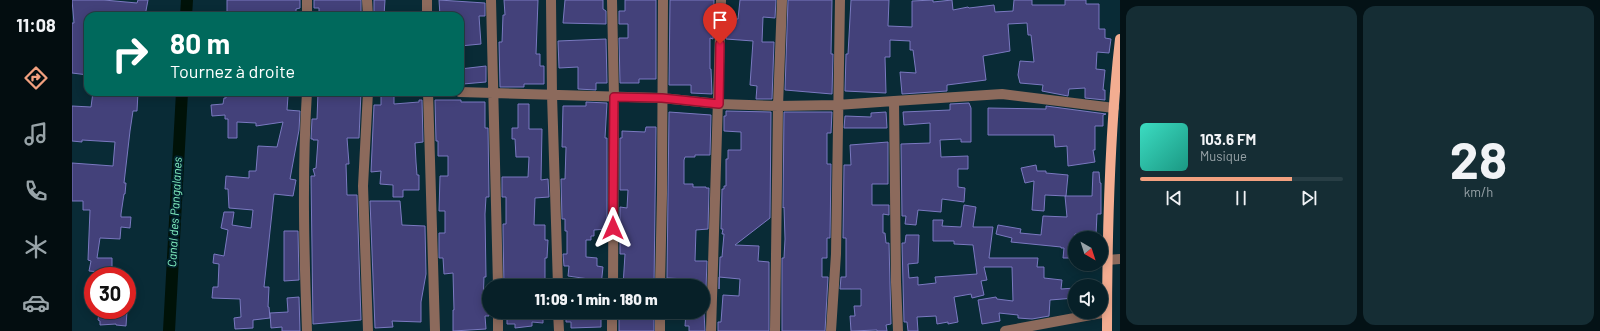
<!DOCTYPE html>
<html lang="fr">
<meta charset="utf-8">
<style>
body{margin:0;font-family:Barlow,sans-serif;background:#152d34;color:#f1f3f6;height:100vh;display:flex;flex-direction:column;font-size:15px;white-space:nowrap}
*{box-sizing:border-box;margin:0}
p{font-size:13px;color:#98a3a8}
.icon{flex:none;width:22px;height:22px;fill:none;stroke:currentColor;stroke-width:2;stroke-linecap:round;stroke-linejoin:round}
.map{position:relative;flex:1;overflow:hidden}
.panel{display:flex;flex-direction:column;gap:6px;padding:6px;background:#041216;width:480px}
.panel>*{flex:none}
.banner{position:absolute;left:12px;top:12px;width:380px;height:84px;border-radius:12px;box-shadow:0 2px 10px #0003,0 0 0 1px #283e45;background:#00695c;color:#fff;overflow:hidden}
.needle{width:26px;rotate:141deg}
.controls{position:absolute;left:996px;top:231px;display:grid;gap:8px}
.controls a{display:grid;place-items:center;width:40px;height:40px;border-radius:50%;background:#072028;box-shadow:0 2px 10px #0003,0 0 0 1px #283e45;font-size:20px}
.speed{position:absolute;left:12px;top:267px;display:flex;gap:8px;font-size:20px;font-weight:700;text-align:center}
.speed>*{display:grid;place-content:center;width:52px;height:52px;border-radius:50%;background:#072028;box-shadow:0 2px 10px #0003,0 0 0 1px #283e45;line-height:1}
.speed .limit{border:6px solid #d22;background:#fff;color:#111}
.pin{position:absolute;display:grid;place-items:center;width:34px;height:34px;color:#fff;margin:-41px -17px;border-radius:50% 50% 50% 0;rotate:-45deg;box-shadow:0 0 4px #0007}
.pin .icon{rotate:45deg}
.me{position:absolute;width:44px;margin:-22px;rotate:0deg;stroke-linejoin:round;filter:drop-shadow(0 0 3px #0008)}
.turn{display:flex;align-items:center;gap:14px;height:84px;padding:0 20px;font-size:18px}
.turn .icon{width:52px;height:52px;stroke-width:2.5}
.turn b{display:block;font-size:28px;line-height:34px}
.panel .tile{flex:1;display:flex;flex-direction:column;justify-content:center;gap:6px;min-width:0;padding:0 14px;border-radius:12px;background:#152d34}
.panel .dial{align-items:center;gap:0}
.dial b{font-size:52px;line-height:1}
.song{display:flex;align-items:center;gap:12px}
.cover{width:48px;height:48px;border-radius:6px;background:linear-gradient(135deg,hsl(170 70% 55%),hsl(170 70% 35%))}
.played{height:4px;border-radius:2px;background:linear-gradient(90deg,#f2a07f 75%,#283e45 75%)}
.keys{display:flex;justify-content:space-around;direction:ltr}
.panel .tiles{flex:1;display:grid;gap:6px;grid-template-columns:repeat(2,1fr)}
.trip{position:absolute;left:410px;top:279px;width:228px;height:40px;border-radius:20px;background:#072028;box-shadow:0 2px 10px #0003,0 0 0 1px #283e45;font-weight:800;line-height:40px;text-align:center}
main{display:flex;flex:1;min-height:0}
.tabs{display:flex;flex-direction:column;width:72px;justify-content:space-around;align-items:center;background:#030d10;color:#98a3a8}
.tabs .icon{width:28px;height:28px}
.tabs .active{color:#f2a07f}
.tabs b{font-size:18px;color:#f1f3f6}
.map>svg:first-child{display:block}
</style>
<main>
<nav class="tabs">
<b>11:08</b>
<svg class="icon active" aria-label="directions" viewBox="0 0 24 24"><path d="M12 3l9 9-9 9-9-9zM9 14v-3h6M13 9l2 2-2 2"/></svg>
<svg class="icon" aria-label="music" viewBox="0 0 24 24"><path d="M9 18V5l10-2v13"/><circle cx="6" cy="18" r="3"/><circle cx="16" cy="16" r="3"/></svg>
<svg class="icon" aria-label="phone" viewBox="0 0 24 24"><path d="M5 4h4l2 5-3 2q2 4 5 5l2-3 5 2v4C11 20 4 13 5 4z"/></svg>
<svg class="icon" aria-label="climate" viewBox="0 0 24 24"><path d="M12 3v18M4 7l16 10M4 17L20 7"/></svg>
<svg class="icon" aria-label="car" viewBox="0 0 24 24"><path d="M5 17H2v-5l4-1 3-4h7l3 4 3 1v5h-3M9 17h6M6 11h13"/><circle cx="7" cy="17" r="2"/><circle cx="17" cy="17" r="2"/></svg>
</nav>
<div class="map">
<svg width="1048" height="331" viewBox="0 0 1048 331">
<rect width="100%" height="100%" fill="#092b36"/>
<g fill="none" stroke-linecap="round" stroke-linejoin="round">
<path stroke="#001208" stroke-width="12" d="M114,16L115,0
M97,331L110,92"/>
</g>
<path fill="#43417a" stroke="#7a79c0" d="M0,0H32L65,3L66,0H76L73,16L57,14V16H16V75L0,73V23H2Z
M155,0H228V8L224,9V16H210V14L155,16Z
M242,0H289V16H247V8H242Z
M302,0H313L312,16H302Z
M367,0L413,3V16H407L409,44L388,46V16H368Z
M432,0H466L464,54H468V66H472V84H452V87H428L427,42H430L431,15H433Z
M493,0H531V9L534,11V24L491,23Z
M553,0H584V79H567V83H548L547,38H556V24H547V11H553Z
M598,0H642L641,39L638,38V69H639L640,94L619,93V85H597Z
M668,0H704L703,18L691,17L690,42H702L700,99H684L685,86L678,85L681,41L654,39L655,18L666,19Z
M716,0H760L759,54H761L760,94L713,90Z
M779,0H817L816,26L840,27V1L861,0V2L880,0L881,10L896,7L897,8L922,5L923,12L941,11L942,0H960V5H993V0H1014V4H1027V29H1033V38L1039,39L1037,53L1025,52L1024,69L1033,70L1031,90H1033V100L1013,98V88L997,89L996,96L970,91L971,85L948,83L946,75L948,61L962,62L959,35H956L955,23L936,24L938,51L911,56L914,80L875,85V91L830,94L828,72L844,73L841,50H838V41L818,40V57H813L814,93L773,91L774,54H776Z
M534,39L535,83H524V90L506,89V67L487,68L486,41Z
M414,66V82L391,84V82H388V69Z
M21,92H66L65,111H61L58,131L52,183H54L53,194H52L49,214V217H59L58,228L49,227L48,239L28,238L25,258H40V273L17,271L19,261L16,260L18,210H11V201H0V163L41,166L43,142L10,140V142L0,141V106L19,107Z
M154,92L206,93V96H216L215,110L228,111L227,130L218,179L224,180L221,196L202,194L192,287H197L196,307H197L198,318L181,320V328L163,329L162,318L169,317L168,299L140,298L141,287H146L147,264L141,263L142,254L152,256L156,230L149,228L152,212H162L160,225L179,228L181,210L157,208L156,189H153L154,176L177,178V171H184L186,146L205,147L211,122L184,126V123L165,122V138H156V119H153V115L140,116L139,105L151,104L152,98H154Z
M246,92H289L287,138H275L277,164H274L275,195H285L289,320L241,324L239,176H243L241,169L244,168L246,140H241V139H239L240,119H245Z
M309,95H322V104L347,102V100H350L351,142L343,143L344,162L345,175H347V190H331V197H321V185L308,184L309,171L299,172L302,105H309Z
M363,100H389V102H413V128H416L417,197H414L413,214L414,277H412L411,304L417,303V316H413L414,329L381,331V310H382L381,273L372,274L371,258H367V233H373V211H367L368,176H376V156H366V141H364Z
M514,102L535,103L533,138H535V229L522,230V236H519V240H514V257L525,258V266L531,267L529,286H517V279L496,276L497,266H492L491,254H495V231H493V219H490L489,179H493L494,147H490L491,106H514Z
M897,103L899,108V142H889V139L868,140L869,157L896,156V169H886V187L893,188L892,202L870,199L869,212L846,210L844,225L833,224L834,216H830L829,144L858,143V123L832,125L831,112L878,110V104Z
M446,104H457V129H470L469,180L476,179L477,197L463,198L462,225H473V240H476L475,258H473V286H432L431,229V224H434V197H430V177H456L457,157H444L443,139H440V128H446Z
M974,106L1034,114L1031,115V126H1023V150H1021L1023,162L996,166L995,146L983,147L982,135H916V108L974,109Z
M654,111L699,112L698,218L663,245L687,246L686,261L697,262V331H646V322H649L651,295L667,296L668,279L647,277V289L648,257H650L652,234H650L651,229H649L650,189H652V186H654V159H656V150H669V132L652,131V116H654Z
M597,112L639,115L638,155H623V157H613L612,160V184H621V187H634V188H637L636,229L624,230L623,261H635L634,288H631V286H621V284L615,283V279L595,278Z
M712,112H760L759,133H755V164H759L758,238H755V258H750V277H756L753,331H710V258H712L713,239L712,207L711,208Z
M814,112L815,128H772L773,116L799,117V113Z
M574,127H584L582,286H551L553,254H548V207L555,208L556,190H548V138H550V131L573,132Z
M816,142V184H800V205H817V215L811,214V233H813L814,243H817L819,324L814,325L815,331H805V330L779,331L778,316H783L782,306H789V289H768L769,277H774V238H771L772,165H779L778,145Z
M964,165L965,171H974V173L996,175L994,196L973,195L972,211L960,210L962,181L953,183L949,168Z
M1021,172H1027L1028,183H1029V214H1025L1024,235L1003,234V258H991L992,248H989V247L939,242L940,238L924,234L926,225L949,229L948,233L969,235L971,216L995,217L993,196H1020Z
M298,201H328L330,225L353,226L354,274L349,302V322L320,321L321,327L303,328Z
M892,205L904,207L901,227H921L917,258H966L965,267H972V278L990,280L989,289L1003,288V298L978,300L977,316L960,319L946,318V315L927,313L928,321L910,324L906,300L924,297L925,299L941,301L940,267H912L915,280L909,281L912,295L900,298L899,294L882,297L886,322L876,324V322L865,324L864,316L845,317L846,331H836L835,322H832L830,243H833L834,235H847L846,263L836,264L837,278L846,277V285L864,283L863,277L905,274L901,245L882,244V241H861V220H871L870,226L889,227Z
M212,231H226L227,280L212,281Z
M227,297L228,331H210V327L199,328L198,313L216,312L215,298Z
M44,311H55L54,326L44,325V324L28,325V321L26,320L27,313Z
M435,312H465V313L471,314V323L460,322V326L443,328V324H435Z
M494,312H529V327L499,328V322H494Z
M554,312H582V331H547V319H554Z
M614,312H632L633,331H617V326H613Z"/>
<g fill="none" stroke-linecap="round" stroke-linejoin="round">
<path stroke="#8c6a5c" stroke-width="10" d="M235,0V16
M295,0L296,16
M355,0V16
M419,0L426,286
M479,0L480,95L486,286
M540,0L542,97L541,286
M235,92C230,172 232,251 235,331
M356,92L363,331
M388,92L590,98L647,104L706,106L765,105L822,101
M1035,260L1048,259
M588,286L590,194L591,0
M426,312V331
M486,312L487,331
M296,331L291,186L296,92
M540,331V312
M588,331V312
M639,331L649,0
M703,331L706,106L710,0
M759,331L764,254L768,0
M826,331L824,282L822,101L930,94L1042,108
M933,331L1035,312"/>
<path stroke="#f3ad91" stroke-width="10" d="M1035,331C1035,234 1037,135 1048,39"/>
</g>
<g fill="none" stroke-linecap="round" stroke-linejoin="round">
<defs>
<path id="route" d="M541,228L542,97L590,98L647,104L648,44"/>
</defs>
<use href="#route" stroke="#92132f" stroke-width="10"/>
<use href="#route" stroke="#e11d48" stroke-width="7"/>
</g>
<g text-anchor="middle" stroke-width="4" stroke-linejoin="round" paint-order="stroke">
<g font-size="12" font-style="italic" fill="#83f2c1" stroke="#00212b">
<text transform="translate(103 212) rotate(-87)" y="4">Canal des Pangalanes</text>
</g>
</g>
</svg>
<div class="controls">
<a><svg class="needle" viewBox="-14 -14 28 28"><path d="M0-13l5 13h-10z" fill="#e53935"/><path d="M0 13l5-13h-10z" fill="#98a3a8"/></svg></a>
<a><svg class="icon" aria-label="sound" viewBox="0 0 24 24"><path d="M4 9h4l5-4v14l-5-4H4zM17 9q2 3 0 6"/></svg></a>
</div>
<div class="speed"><div class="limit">30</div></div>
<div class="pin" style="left:648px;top:44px;background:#d93025"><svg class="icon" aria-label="arrive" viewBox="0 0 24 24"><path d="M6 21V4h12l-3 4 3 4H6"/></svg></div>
<svg class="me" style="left:541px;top:228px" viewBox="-20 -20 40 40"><path d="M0-17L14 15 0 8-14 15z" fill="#e11d48" stroke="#fff" stroke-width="4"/></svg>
<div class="trip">11:09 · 1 min · 180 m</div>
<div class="banner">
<div class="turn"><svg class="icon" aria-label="right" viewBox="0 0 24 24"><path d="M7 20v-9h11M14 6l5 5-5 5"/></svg><div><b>80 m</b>Tournez à droite</div></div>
</div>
</div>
<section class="panel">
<div class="tiles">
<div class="tile">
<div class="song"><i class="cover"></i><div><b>103.6 FM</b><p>Musique</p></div></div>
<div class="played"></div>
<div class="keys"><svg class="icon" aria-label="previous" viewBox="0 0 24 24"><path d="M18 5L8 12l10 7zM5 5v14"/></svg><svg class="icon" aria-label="pause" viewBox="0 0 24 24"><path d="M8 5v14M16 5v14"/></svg><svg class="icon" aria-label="next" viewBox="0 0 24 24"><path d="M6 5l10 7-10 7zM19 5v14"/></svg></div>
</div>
<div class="tile dial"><b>28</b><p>km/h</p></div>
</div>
</section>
</main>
